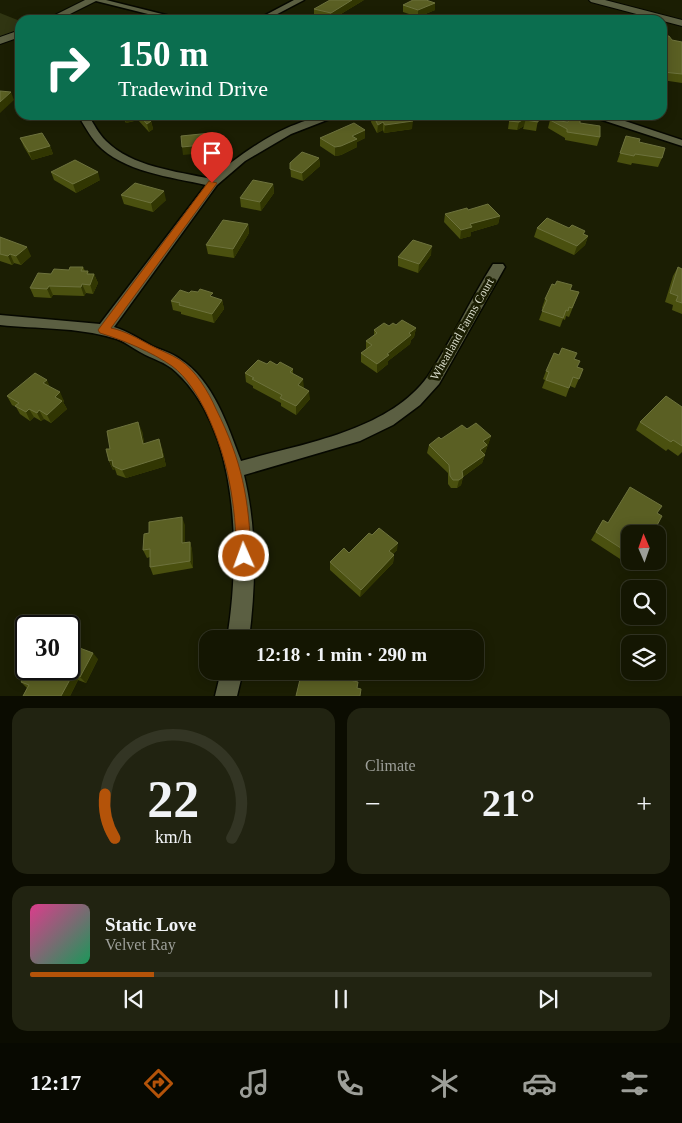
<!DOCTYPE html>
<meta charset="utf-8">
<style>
body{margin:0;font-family:"Times New Roman",serif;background:#212311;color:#f1f3f6;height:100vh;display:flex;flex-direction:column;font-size:19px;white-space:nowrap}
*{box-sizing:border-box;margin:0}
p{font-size:16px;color:#9d9f99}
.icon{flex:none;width:28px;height:28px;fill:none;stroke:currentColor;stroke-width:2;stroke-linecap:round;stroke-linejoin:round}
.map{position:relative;height:696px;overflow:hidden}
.drawer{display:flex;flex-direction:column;gap:12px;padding:12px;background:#0b0c01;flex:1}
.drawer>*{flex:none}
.top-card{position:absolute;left:15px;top:15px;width:652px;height:105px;border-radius:15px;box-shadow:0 2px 12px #0003,0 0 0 1px #333524;background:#0b6e4f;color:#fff;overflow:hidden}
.needle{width:32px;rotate:358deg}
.controls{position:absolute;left:621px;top:525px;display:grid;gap:10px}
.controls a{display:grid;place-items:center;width:45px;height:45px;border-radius:10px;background:#141602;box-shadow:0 2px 12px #0003,0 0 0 1px #333524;font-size:25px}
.speed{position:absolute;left:15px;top:615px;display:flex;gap:10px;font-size:25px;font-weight:700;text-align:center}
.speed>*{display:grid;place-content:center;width:65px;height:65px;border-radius:50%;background:#141602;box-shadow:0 2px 12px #0003,0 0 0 1px #333524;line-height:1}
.speed .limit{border:2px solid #111;border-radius:8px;background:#fff;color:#111}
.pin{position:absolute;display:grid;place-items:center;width:42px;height:42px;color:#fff;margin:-51px -21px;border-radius:50% 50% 50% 0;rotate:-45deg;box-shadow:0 0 5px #0007}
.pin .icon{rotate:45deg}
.me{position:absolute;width:55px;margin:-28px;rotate:358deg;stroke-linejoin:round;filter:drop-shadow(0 0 4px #0008)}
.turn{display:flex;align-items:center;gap:18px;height:105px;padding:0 20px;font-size:22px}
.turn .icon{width:65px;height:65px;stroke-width:2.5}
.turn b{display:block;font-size:35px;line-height:42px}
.big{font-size:38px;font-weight:600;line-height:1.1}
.drawer .card{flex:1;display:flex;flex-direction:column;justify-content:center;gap:8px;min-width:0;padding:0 18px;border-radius:15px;background:#212311}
.drawer .dial{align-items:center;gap:0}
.dial svg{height:130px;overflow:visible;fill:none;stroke:#333524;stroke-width:7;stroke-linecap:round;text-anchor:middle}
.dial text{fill:#f1f3f6;stroke:none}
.song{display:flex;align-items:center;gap:15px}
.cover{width:60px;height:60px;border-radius:8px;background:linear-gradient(135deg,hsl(330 70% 55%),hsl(150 70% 35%))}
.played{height:5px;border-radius:2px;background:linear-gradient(90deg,#b45309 20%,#333524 20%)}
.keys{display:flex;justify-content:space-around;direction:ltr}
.heat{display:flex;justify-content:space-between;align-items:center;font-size:28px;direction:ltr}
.drawer .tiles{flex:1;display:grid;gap:12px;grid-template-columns:1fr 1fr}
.card:last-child{grid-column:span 2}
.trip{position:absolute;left:199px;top:630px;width:285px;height:50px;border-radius:15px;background:#141602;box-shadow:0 2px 12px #0003,0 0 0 1px #333524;font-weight:600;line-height:50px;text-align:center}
.tab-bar{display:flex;height:80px;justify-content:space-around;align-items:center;background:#080901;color:#9d9f99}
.tab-bar .icon{width:35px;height:35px}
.tab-bar .on{color:#b45309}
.tab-bar b{font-size:22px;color:#f1f3f6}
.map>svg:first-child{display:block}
</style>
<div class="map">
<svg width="682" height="696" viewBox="0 0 682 696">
<rect width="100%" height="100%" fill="#1b1e03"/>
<path fill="#303512" d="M0,13L20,21V29L0,38Z"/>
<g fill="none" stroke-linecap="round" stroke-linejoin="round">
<defs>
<path id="minor" d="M92,0H106L186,20H172Z
M294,0H304L266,20H256Z
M449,17L461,18L465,20H449Z
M78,115H88C94,124 98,133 106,141C132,167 176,171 211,179C245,150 294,115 340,115L291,134L245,161L217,185L114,327C128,331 139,339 152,346C161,350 172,353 180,359C213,380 228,426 241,461C301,444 389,431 428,376C452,340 470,300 493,264H503L505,267L439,384L420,405L393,425L360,441L244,475C257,529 256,584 249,639H227C240,559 241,432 176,372C166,362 152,359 140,352C131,347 123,340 113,338C77,327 37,329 0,325V315L100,324L206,185C171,177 123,172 97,144C90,136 84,125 78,115Z
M592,115H607L682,140V146L593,117Z
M221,671H243L237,696H215Z"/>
<path id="tertiary" d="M85,0H98L58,20H45Z
M589,0H605L682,20V26L591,2Z
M20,30V37L0,44V37Z"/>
</defs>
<use href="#minor" stroke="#060800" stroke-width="3"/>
<use href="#tertiary" stroke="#060800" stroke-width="2"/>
<use href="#minor" fill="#5b5f42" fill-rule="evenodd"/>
<use href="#tertiary" fill="#5b5f42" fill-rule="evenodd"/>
</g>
<path fill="#4a500f" d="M364,0L331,20L314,16V9Z
M435,3V10L418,17L403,12V5Z
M662,36L672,40L682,42V83L662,80Z
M121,115H148L151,121L153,129L149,132L138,120L126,123Z
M372,115H409L412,129L384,133L383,130L377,133L371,122Z
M510,115H539L536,131L523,129L524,126L517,130L508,129Z
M569,118L580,123L600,137L597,146L565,140V138L548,128L550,120L568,122Z
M626,136L639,142L662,158L658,167L632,163L631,165L617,162Z
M20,138L50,146L53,154L32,160L24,147Z
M320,138H365L357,142V147L341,155L335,156L320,146Z
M319,158L320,166L303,181L291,177L290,163Z
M51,172L100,180L76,193L54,180Z
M273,184L274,193L261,211L241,207L240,198Z
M121,195L166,200L153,212L124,204Z
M468,210L500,216L498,224L471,232V236L460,239L444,222L445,214Z
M248,224L249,233L234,258L208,254L206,245Z
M537,228H569L585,231L584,234L588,236L585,245L574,255L534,237Z
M0,237L31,256L21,265L14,263L12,265L0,261Z
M431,255L418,273L398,266V257Z
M83,267L85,271L90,274H94L98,283L93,294L86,293L84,296L53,295L51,298L34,297L30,288L51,274Z
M678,267L682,269V314L672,310L673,305L665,302L673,276Z
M570,290L579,292L569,317L566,316L565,320L563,319L560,327L539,320L543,309L542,308L545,299Z
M189,293L214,298L222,300L224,309L214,323L181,314V312L173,310L171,301Z
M396,325L416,328L414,337L411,340L410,344L388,361V364L377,373L361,362V353L366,350V341L374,336V330Z
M574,359L577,367L583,369L575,388L570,386L566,397L542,388L545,380L543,379L546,371Z
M267,364L277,365L293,369V374L304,388L310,399L296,415L281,406V403L253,388V386L246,382L245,373Z
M51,387L64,401L63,402L67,409L51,423L44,419L41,421L34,417L30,421L20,414L16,407L12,405L7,396Z
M682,407V452L678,456L668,449L666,451L636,430L640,422Z
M467,429L491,436L485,453L484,454L485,455L482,463L463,477L461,485L457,488H451L448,484V473L427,453L429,445Z
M142,431L144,443L162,448L166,466L126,478L117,475L115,469L113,470L109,461L110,449Z
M657,513L655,529L630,534V561H643L637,570L591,540L603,520L608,523Z
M185,525V543L190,542L192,550L193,568L153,575L150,567V557L147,558L143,550Z
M372,535L397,550L393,554L394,555L393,563L360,597L330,570V562L349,553Z
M98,659L86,683L78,680L70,696H23L27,688L21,682Z"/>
<path fill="#313602" d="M352,0H364L331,20V13Z
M435,3V10L418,17V10Z
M11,92L14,100L0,113V102Z
M124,115H137L138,120L126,123Z
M526,118L524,126L517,130L519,122Z
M151,121L153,129L149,132L147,124Z
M413,121L412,129L384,133L385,125Z
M383,122V130L377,133L378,125Z
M365,130V138L357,142V147L341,155L335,156V147L352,136Z
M212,144L214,152L183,155L182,147Z
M50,146L53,154L32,160L29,152Z
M319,158L320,166L303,181L302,173Z
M98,172L100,180L76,193L73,184Z
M273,184L274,193L261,211L260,202Z
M164,191L166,200L153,212L151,203Z
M500,216L498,224L471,232V236L460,239L461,230L470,224Z
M248,224L249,233L234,258L233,249Z
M588,236L585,245L574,255L577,246Z
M432,246L431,255L418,273L419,264Z
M27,247L31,256L21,265L16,256Z
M10,254L14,263L12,265L8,256Z
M88,271L92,280L94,274L98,283L93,294L87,274Z
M82,284L86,293L84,296L81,287Z
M49,286L53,295L51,298L47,289Z
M222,300L224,309L214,323L212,314Z
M416,328L414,337L411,340L410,344L388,361V364L377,373V364L387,354L409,333Z
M303,379L304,388L298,385Z
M47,380L51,389L43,383Z
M309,391L310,399L296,415V406Z
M60,392L64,401L63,402L67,409L51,423L47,415L55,397Z
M29,409L34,417L30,421L26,412Z
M39,410L44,419L41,421L37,413Z
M138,422L142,431L146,452L143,444Z
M491,436L485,453L478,458L483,441Z
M159,439L162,448L166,466L126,478L122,470Z
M485,455L482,463L460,479L462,471Z
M112,460L115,469L113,470L109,461Z
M463,477L461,485L457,488L459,480Z
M182,517L185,525V551L182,543Z
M190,542L192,550L193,568L190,561Z
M398,543L397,550L388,559L389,551Z
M394,555L393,563L360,597L361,590Z
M93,653L98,659L86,683L80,677Z
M73,674L78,680L70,696H61Z"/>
<path fill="#5a5f23" stroke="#6d723d" d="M330,0H352L331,13L314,9Z
M413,0H426L435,3L418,10L403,5Z
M662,36H669L672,40L682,42V74L663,72Z
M0,91L11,92L0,102Z
M139,115H148L151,121L147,124Z
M373,115H409L413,121L385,125L383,122L378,125Z
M510,115H539L538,122L525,120L526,118L519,122L509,121Z
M569,118L580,120V123L600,126V137L567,132V129L550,120L568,122Z
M354,123L365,130L352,136L357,139L341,146L335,147L320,138Z
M42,133L50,146L29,152L20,138Z
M211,133L212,144L182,147L181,136Z
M626,136L640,139L639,142L665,148L662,158L635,154L634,156L620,153Z
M302,152L319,158L302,173L290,169V163Z
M75,160L98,172L73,184L51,172Z
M253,180L273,184L260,202L240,198Z
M135,183L164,191L151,203L121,195Z
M488,204L500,216L470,224L472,227L461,230L445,214L467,208L468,210Z
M547,218L569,228L572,225L585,231L583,234L588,236L577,246L537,228Z
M223,220L248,224L233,249L206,245Z
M0,237L27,247L16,256L10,254L8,256L0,254Z
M413,240L432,246L419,264L398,257Z
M70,267H83L81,271H88L87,274H94L90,285L82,284L81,287L49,286L47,289L30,288L38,273L51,274L54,269L69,270Z
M678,267L682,269V303L676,301L678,296L670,293Z
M557,281L572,285L570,290L579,292L572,308L569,307L568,311L566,310L563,318L542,311L547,300L545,299L552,284L555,285Z
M200,289L213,293L210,296L222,300L212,314L179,305L180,303L171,301L180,290L189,293L191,291L198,292Z
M402,320L416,328L409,333L411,335L387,354L389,355L377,364L361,353L372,345L366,341L377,333L374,330L384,323L389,326L393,323L396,325Z
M562,348L577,353L574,359L580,361L577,367L583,369L579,379L573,377L569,388L546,380L549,372L546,371L554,353L559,355Z
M258,360L267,364L270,361L277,365L280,362L293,369L290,372L303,379L298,385L309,391L296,406L280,398L282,395L252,379L254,378L245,373Z
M35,373L47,380L43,383L60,392L55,397L62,401L47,415L39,410L37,413L29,409L26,412L15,406L19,403L7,396Z
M666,396L682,407V446L673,440L671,442L640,422Z
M138,422L143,444L159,439L163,457L122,470L113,466L112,460L109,461L106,449H110L107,431Z
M476,423L491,436L483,441L487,445L480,450L485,455L462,471L463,477L459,480H453L450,476L449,465L429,445L439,437L441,439L462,425L467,429Z
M630,487L662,506L657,513L662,516L655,529L659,532L658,535V534H630V554L596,532L603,520L608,523Z
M182,517V543L190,542V561L150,567V549L143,550L144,534L149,533V522Z
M379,528L398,543L389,551L394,555L361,590L330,562L344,548L349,553L369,533L372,535Z
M69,644L93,653L80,677L73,674L61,696H23L29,685L21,682L29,669H69Z
M302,671H313L358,682L357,688L361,689L360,696H296Z"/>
<path fill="#b45309" stroke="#753606" d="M209,181L217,183L111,328C125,331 137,338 150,345C159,350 171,354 180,360C196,371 208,391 216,409C242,461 249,498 251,556L249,561L244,563L239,561L237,556C235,502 229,461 206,412C198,396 187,377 172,366C152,352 123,340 100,333L98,330Z"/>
<g text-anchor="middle" stroke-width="5" stroke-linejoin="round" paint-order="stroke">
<g font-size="12" fill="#d6d9c8" stroke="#1b1e03">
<text transform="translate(462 329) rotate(-60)" y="4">Wheatland Farms Court</text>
</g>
</g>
</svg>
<div class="controls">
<a><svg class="needle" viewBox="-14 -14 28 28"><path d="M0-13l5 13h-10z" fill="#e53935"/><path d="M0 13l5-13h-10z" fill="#9d9f99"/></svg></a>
<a><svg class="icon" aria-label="search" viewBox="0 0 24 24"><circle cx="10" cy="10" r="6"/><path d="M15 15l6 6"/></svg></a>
<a><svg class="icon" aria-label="layers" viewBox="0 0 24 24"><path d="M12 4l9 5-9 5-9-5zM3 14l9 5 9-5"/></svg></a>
</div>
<div class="speed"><div class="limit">30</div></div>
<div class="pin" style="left:212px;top:183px;background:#d93025"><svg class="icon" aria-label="arrive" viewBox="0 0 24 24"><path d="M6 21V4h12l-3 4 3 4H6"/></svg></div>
<svg class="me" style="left:244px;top:556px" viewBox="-20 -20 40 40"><circle r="17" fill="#b45309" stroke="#fff" stroke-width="3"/><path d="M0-11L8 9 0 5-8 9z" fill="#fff"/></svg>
<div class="trip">12:18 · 1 min · 290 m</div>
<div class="top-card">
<div class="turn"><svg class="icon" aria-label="right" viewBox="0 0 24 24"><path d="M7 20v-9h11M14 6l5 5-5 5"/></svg><div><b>150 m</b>Tradewind Drive</div></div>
</div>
</div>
<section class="drawer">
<div class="tiles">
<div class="card dial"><svg viewBox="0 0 100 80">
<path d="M14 69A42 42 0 1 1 86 69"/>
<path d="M14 69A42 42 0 0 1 8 42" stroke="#b45309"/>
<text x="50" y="56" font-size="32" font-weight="700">22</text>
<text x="50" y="72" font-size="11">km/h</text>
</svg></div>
<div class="card"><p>Climate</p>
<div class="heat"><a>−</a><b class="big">21°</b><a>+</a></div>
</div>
<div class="card">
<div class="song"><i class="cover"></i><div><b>Static Love</b><p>Velvet Ray</p></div></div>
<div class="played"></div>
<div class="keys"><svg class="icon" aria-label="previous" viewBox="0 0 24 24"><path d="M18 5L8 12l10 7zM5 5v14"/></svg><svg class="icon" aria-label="pause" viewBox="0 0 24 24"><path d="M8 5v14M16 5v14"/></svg><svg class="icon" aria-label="next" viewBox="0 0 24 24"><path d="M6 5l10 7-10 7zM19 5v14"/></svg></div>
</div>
</div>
</section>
<nav class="tab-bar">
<b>12:17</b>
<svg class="icon on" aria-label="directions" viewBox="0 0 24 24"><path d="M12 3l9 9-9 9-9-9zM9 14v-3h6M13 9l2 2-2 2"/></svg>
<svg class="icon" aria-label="music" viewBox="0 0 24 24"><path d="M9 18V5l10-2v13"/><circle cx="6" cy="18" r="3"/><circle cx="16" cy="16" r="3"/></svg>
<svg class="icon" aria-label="phone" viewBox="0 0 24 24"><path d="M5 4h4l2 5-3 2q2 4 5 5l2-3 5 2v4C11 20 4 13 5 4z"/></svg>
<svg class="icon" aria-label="climate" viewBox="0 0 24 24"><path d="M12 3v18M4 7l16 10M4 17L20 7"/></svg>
<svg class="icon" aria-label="car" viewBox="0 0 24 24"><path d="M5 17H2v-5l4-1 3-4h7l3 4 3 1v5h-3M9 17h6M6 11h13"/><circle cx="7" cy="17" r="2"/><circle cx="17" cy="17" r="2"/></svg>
<svg class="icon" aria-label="filters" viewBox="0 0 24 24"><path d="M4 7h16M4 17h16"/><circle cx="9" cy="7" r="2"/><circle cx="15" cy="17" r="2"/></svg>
</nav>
